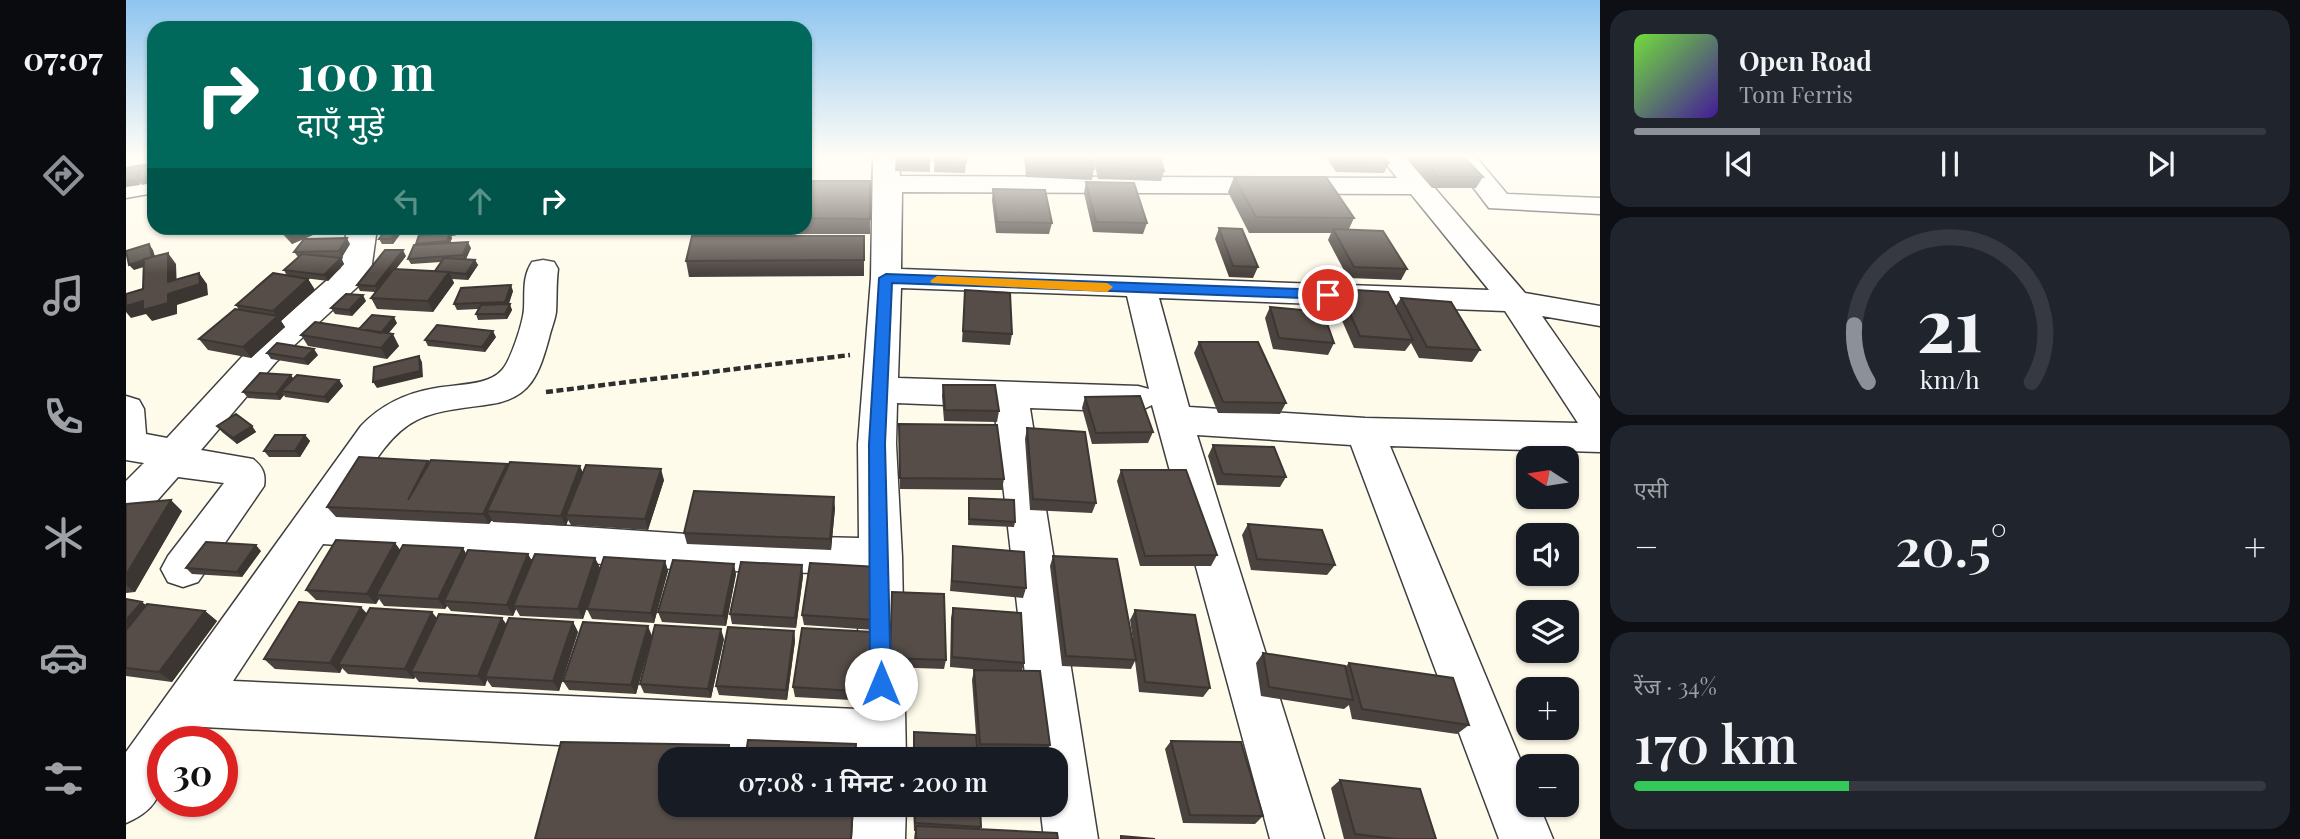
<!DOCTYPE html>
<html lang="hi">
<meta charset="utf-8">
<style>
body{margin:0;font-family:"Playfair Display","Noto Sans Devanagari",serif;background:#20242c;color:#f1f3f6;height:100vh;display:flex;flex-direction:column;font-size:26px;white-space:nowrap}
*{box-sizing:border-box;margin:0}
p{font-size:23px;color:#9ea1a6}
.icon{flex:none;width:38px;height:38px;fill:none;stroke:currentColor;stroke-width:2;stroke-linecap:round;stroke-linejoin:round}
.map{position:relative;flex:1;overflow:hidden}
.side{display:flex;flex-direction:column;gap:10px;padding:10px;background:#0d0f14;width:700px}
.side>*{flex:none}
.top-card{position:absolute;left:21px;top:21px;width:665px;height:214px;border-radius:21px;box-shadow:0 2px 5px #0004;background:#00695c;color:#fff;overflow:hidden}
.needle{width:46px;rotate:282deg}
.buttons{position:absolute;left:1390px;top:446px;display:grid;gap:14px}
.buttons a{display:grid;place-items:center;width:63px;height:63px;border-radius:14px;background:#171b24;box-shadow:0 2px 5px #0004;font-size:35px}
.speed{position:absolute;left:21px;top:726px;display:flex;gap:14px;font-size:35px;font-weight:700;text-align:center}
.speed>*{display:grid;place-content:center;width:91px;height:91px;border-radius:50%;background:#171b24;box-shadow:0 2px 5px #0004;line-height:1}
.speed .limit{border:10px solid #d22;background:#fff;color:#111}
.pin{position:absolute;display:grid;place-items:center;width:60px;height:60px;color:#fff;margin:-30px;border:4px solid #fff;border-radius:50%;box-shadow:0 2px 7px #0007}
.me{position:absolute;width:77px;margin:-38px;rotate:0deg;stroke-linejoin:round;filter:drop-shadow(0 0 5px #0008)}
.turn{display:flex;align-items:center;gap:24px;height:147px;padding:0 35px;font-size:32px}
.turn .icon{width:91px;height:91px;stroke-width:2.5}
.turn b{display:block;font-size:49px;line-height:60px}
.lanes{display:flex;align-items:center;height:66px;padding:0 35px;background:#0003;justify-content:center;gap:35px;direction:ltr}
.lanes .off{opacity:.35}
.big{font-size:52px;font-weight:600;line-height:1.1}
.side .card{flex:1;display:flex;flex-direction:column;justify-content:center;gap:10px;min-width:0;padding:0 24px;border-radius:21px;background:#20242c}
.side .dial{align-items:center;gap:0}
.dial svg{height:182px;overflow:visible;fill:none;stroke:#363941;stroke-width:7;stroke-linecap:round;text-anchor:middle}
.dial text{fill:#f1f3f6;stroke:none}
.song{display:flex;align-items:center;gap:21px}
.cover{width:84px;height:84px;border-radius:10px;background:linear-gradient(135deg,hsl(100 70% 55%),hsl(260 70% 35%))}
.played{height:7px;border-radius:4px;background:linear-gradient(90deg,#8c9099 20%,#363941 20%)}
.keys{display:flex;justify-content:space-around;direction:ltr}
.heat{display:flex;justify-content:space-between;align-items:center;font-size:38px;direction:ltr}
.charge{height:10px;border-radius:5px;background:linear-gradient(90deg,#34c759 34%,#363941 0)}
.trip{position:absolute;left:532px;top:747px;width:410px;height:70px;border-radius:21px;background:#171b24;box-shadow:0 2px 5px #0004;font-weight:600;line-height:70px;text-align:center}
main{display:flex;flex:1;min-height:0}
.tab-bar{display:flex;flex-direction:column;width:126px;justify-content:space-around;align-items:center;background:#090b0e;color:#9ea1a6}
.tab-bar .icon{width:49px;height:49px}
.tab-bar .active{color:#8c9099}
.tab-bar b{font-size:32px;color:#f1f3f6}
.map>svg:first-child{display:block}
</style>
<main>
<nav class="tab-bar">
<b>07:07</b>
<svg class="icon active" aria-label="directions" viewBox="0 0 24 24"><path d="M12 3l9 9-9 9-9-9zM9 14v-3h6M13 9l2 2-2 2"/></svg>
<svg class="icon" aria-label="music" viewBox="0 0 24 24"><path d="M9 18V5l10-2v13"/><circle cx="6" cy="18" r="3"/><circle cx="16" cy="16" r="3"/></svg>
<svg class="icon" aria-label="phone" viewBox="0 0 24 24"><path d="M5 4h4l2 5-3 2q2 4 5 5l2-3 5 2v4C11 20 4 13 5 4z"/></svg>
<svg class="icon" aria-label="climate" viewBox="0 0 24 24"><path d="M12 3v18M4 7l16 10M4 17L20 7"/></svg>
<svg class="icon" aria-label="car" viewBox="0 0 24 24"><path d="M5 17H2v-5l4-1 3-4h7l3 4 3 1v5h-3M9 17h6M6 11h13"/><circle cx="7" cy="17" r="2"/><circle cx="17" cy="17" r="2"/></svg>
<svg class="icon" aria-label="filters" viewBox="0 0 24 24"><path d="M4 7h16M4 17h16"/><circle cx="9" cy="7" r="2"/><circle cx="15" cy="17" r="2"/></svg>
</nav>
<div class="map">
<svg width="1474" height="839" viewBox="0 0 1474 839">
<rect width="100%" height="100%" fill="#fffbeb"/>
<g fill="none" stroke-linecap="round" stroke-linejoin="round">
<defs>
<path id="street" d="M747,157H773L774,176L1271,178L1255,157H1282L1399,293L1474,306V326L1416,316L1474,399V452L1264,446L1402,778V805H1413L1427,839H1373L1225,445L1071,435L1198,839H1144L1026,405L1012,412L904,408L972,839H918L914,805H929V760H909L868,407L771,403L770,444L776,557L780,760H730L77,727L67,742H37C37,781 41,806 0,823V752L235,426C256,404 280,393 310,388C331,384 362,386 376,370C385,360 397,323 398,309C399,293 396,277 406,262L417,260L428,262L432,269C430,284 431,297 430,312C429,320 425,329 423,338C413,374 405,398 365,404C341,408 313,409 291,420C258,436 238,481 218,511L561,534L733,538L732,444L745,278ZM776,192L1285,194L1363,290L775,269ZM775,288L1001,296L1023,389L1012,386L772,378ZM1033,298L1379,311L1452,423L1239,418L1063,407ZM197,544L561,570L733,574L731,709L107,681Z
M1324,157H1350L1381,194L1474,198V214L1363,208Z
M28,177V193L0,198V182Z
M225,228H253L250,235L245,271L241,278L150,362L75,450L127,459C137,467 140,474 138,486L72,582L57,587L42,582L35,569L42,556L98,483L52,477L29,503L0,516V481L18,463L0,460V396L13,400L18,409L20,434L41,438L126,346L215,268L220,235Z
M728,805H780L779,839H725Z"/>
</defs>
<use href="#street" stroke="#3f3f3f" stroke-width="3"/>
<path stroke="#2e2e2e" stroke-width="4.5" stroke-dasharray="7 3.5" stroke-linecap="butt" d="M420,392L724,355"/>
<use href="#street" fill="#fff" fill-rule="evenodd"/>
</g>
<path fill="#4a423e" d="M770,157H804V172L769,171Z
M809,157L840,163L839,173L808,172Z
M898,157H966L968,169L966,180L900,177Z
M967,157H1034L1038,171L1035,181L972,179Z
M1200,157H1259L1263,163L1258,173L1210,172Z
M1279,157H1338L1357,177L1350,188H1306Z
M1108,177L1228,218L1223,229L1281,269L1275,280L1222,278L1202,240L1205,233H1123L1102,192Z
M679,181H744V234H622L621,228H679Z
M960,182L1021,223L1017,234L967,232L958,193Z
M867,189L926,223L923,234L870,233L866,200Z
M151,228H194L196,231L166,244Z
M203,228H226L213,234Z
M292,228H342V233L325,236L326,238L324,243L345,248L340,259L349,260L352,265L342,280L326,279L328,283L307,312L251,309L245,298L249,292L234,291L231,285L280,256L270,269L309,271L315,262L285,264L282,259L291,245L290,244L310,234V228Z
M1093,228L1132,267L1127,278L1103,277L1089,239Z
M278,229L267,244H256L253,239Z
M738,236V276L563,277L560,261Z
M224,244L216,257H202L215,258L218,264L202,281L170,277L182,279L189,290L155,321L159,327L125,358L82,350L73,339L113,310L110,305L161,276L158,270L172,257L168,252Z
M1213,289L1269,307L1275,298L1354,350L1346,362L1293,358L1285,343L1279,351L1228,348L1207,300Z
M839,290L886,334L884,345L836,342Z
M387,291L383,304L386,310L381,319L352,320L350,314L352,309L331,310L328,304Z
M240,301L226,316L209,314L205,308Z
M1144,307L1208,343L1202,355L1147,349L1139,318Z
M271,323L262,334L273,346L261,359L182,346L175,335L233,329Z
M370,337L359,352L302,346L299,340Z
M1073,342L1160,403L1154,414L1092,413L1068,353Z
M141,353L192,355L182,365L145,359Z
M165,375L167,379L213,380L217,386L202,403L159,397L158,395L154,400L122,398L117,392Z
M817,385L873,411L871,422L818,421L816,396Z
M959,397L1027,432L1022,443L966,444L956,408Z
M773,424L878,479L876,490L774,489Z
M91,426H126L130,432L111,444L96,432Z
M901,428L970,503L966,513L904,510L899,439Z
M179,435L184,441L174,457H143L138,451Z
M1087,445L1160,477L1154,487L1091,485L1082,456Z
M302,461L303,463L382,466L538,480L522,530L445,525L442,520L440,526L367,522L366,520L363,524L210,517L201,507Z
M995,470L1091,555L1085,566H1014L991,481Z
M843,498L889,522L888,527L842,525Z
M0,504L56,511L9,592L0,593Z
M709,508L705,550L561,544L558,533Z
M1122,524L1209,565L1201,575L1125,570L1116,535Z
M269,543L274,550L337,548L340,554H402L406,561L469,558L474,568L457,619L394,616L390,609L387,616L325,611L321,606L319,609L258,606L253,599L250,604L190,600L180,590Z
M827,546L900,588L897,598L824,591Z
M135,551L116,577L66,574L60,568Z
M927,556L1007,641L1004,620L1009,610L1084,688L1077,697L1013,692L1009,661L1005,669L936,666L924,566Z
M539,561L542,571L528,623L466,619L461,609Z
M676,565L677,576L670,628L606,624L604,614Z
M751,567L748,630L678,625L676,615Z
M610,574L600,626L536,622L532,612Z
M766,592L820,660L818,669L763,667Z
M0,599L21,605L79,611L91,621L46,682L0,676Z
M827,608L898,663L896,671L924,745L920,754L851,753L852,760H787L788,732L850,735L846,680L848,670L869,671L824,667L825,618Z
M241,613L311,618L380,625L447,622L452,632L433,691L366,687L361,680L359,686L293,682L289,677L288,679L222,674L216,668L214,673L149,669L138,659Z
M668,631L669,641L661,700L593,695L590,686Z
M526,636L510,694L443,690L437,681Z
M598,639L585,698L518,693L514,684Z
M747,642L743,701L669,697L667,687Z
M1137,653L1219,667L1223,663L1343,725L1331,734L1226,719L1223,705L1218,709L1135,696L1130,663Z
M1045,741L1137,816L1129,824L1057,823L1039,749Z
M1214,780L1310,839H1218L1205,788Z
M787,805H854V829L932,839H788L789,831H788Z"/>
<path fill="#3c3632" d="M15,165L19,170L28,176V182L16,185L14,183V185L0,187V181Z
M173,228H194L196,231L166,244L159,233Z
M210,228H226L213,234Z
M272,228H277L278,229L267,244L265,239Z
M339,228H342V233L325,236L326,238L323,246L321,241L312,238L310,232Z
M221,238L224,244L216,257L213,251Z
M342,242L345,248L339,261L337,255Z
M23,244L27,250L31,263L8,270L3,265Z
M277,250L280,256L252,292L249,286Z
M42,253L50,264L51,291L73,273L81,284L82,295L51,305V314L26,321L20,314L5,318L0,312V306L42,282Z
M215,258L218,264L202,281L198,275Z
M349,260L352,265L342,280L340,274Z
M323,272L328,283L307,312L302,301Z
M182,279L189,290L155,321L159,327L125,358L117,347L151,317L147,311Z
M385,285L387,291L381,308L379,302Z
M237,295L240,301L226,316L223,310Z
M384,304L386,310L381,319L379,314Z
M268,317L271,323L256,341L253,335Z
M367,331L370,337L359,352L356,347Z
M267,334L273,346L261,359L255,348Z
M188,349L192,355L182,365L178,359Z
M293,356L296,362L297,377L251,388L247,382Z
M165,375L169,381L155,391L158,395L154,400L150,394Z
M213,380L217,386L202,403L198,397Z
M126,426L130,432L111,444L107,438Z
M179,435L184,441L174,457L169,451Z
M381,464L387,475L361,511L366,520L363,524L357,514Z
M454,466L459,477L440,515L442,520L440,526L435,516Z
M535,469L538,480L522,530L519,519Z
M708,497L709,508L705,550L704,539Z
M45,500L56,511L9,592L0,585V575Z
M269,543L277,554L250,595L253,599L250,604L241,594Z
M130,545L135,551L116,577L111,572Z
M337,548L343,559L318,601L321,606L319,609L312,599Z
M402,554L407,564L387,606L390,609L387,616L381,605Z
M469,558L474,568L457,619L452,609Z
M539,561L542,571L528,623L525,613Z
M608,564L610,574L600,626L597,616Z
M676,565L677,576L670,628L669,618Z
M16,602L29,612L0,645V620Z
M235,607L244,617L212,665L216,668L214,673L204,663Z
M79,611L91,621L46,682L33,672Z
M306,612L314,622L285,672L289,677L288,679L279,669Z
M376,618L383,628L359,677L361,680L359,686L352,676Z
M447,622L452,632L433,691L427,681Z
M522,626L526,636L510,694L505,685Z
M595,629L598,639L585,698L582,689Z
M668,631L669,641L661,700L660,690Z
M603,745L607,760H601Z
M727,805H728L726,839H725Z"/>
<path fill="#564d48" stroke="#3c3632" stroke-width="2" d="M770,157H804V161L770,160Z
M809,157H840V163L809,162Z
M901,157H966L968,169L902,167Z
M971,157H1034L1038,171L974,168Z
M1212,157H1259L1263,163L1215,162Z
M1294,157H1338L1357,177H1312Z
M28,163V176L12,179L17,165Z
M15,165L10,179L0,181V168Z
M1108,177H1200L1228,218L1130,217Z
M679,181H744V219L679,218Z
M960,182L1008,183L1021,223L970,222Z
M867,189L919,190L926,223L871,222Z
M155,228H173L159,233Z
M261,228H272L265,239H253Z
M310,228H339L310,232Z
M1093,228L1116,229L1132,267L1107,266Z
M1207,229L1257,231L1281,269L1228,267Z
M324,233L321,241L290,244L293,235Z
M566,236H738V260L560,261Z
M221,238L213,251L168,252L178,239Z
M342,242L337,255L282,259L288,245Z
M23,244L26,257L3,265L0,251Z
M259,250H277L249,286L231,285Z
M42,253V282L73,273L74,284L42,294V303L17,310V301L0,306V294L17,289L18,259Z
M176,254L215,258L198,275L158,270Z
M318,258L349,260L340,274L309,271Z
M268,269L323,272L302,301L245,298Z
M147,273L182,279L147,311L110,305Z
M385,285L379,302L328,304L335,288Z
M1213,289L1262,292L1287,340L1234,336Z
M839,290L884,293L886,334L837,331Z
M220,294L237,295L223,310L205,308Z
M1275,298L1325,302L1354,350L1301,347Z
M384,304L379,314H350L355,305Z
M1144,307L1197,312L1208,343L1153,338Z
M109,309L152,316L117,347L73,339Z
M246,315L268,317L255,333L233,329Z
M189,322L267,334L255,348L175,335Z
M311,325L367,331L356,347L299,340Z
M1073,342H1132L1160,403L1097,402Z
M151,343L188,349L178,359L141,353Z
M293,356L294,371L247,382L248,367Z
M134,373L165,375L150,394L117,392Z
M171,375L213,380L198,397L155,391Z
M817,385H869L873,411L819,410Z
M1014,396L1027,432L970,433L959,397Z
M110,414L126,426L107,438L91,426Z
M773,424L871,425L878,479L774,478Z
M901,428L959,432L970,503L907,499Z
M149,435H179L169,451H138Z
M1087,445L1148,447L1160,477L1097,474Z
M233,457L302,461L282,500L305,460L381,464L357,514L201,507Z
M384,462L454,466L435,516L361,511Z
M460,465L535,469L519,519L440,515Z
M995,470H1060L1091,555L1019,556Z
M568,491L708,497L704,539L558,533Z
M843,498L888,500L889,522L843,519Z
M45,500L0,575V504Z
M1122,524L1196,530L1209,565L1131,559Z
M210,540L269,543L241,594L180,590Z
M80,542L130,545L111,572L60,568Z
M277,545L337,548L312,599L250,595Z
M827,546L898,552L900,588L826,581Z
M342,550L402,554L381,605L318,601Z
M409,554L469,558L452,609L387,606Z
M927,556L991,559L1010,660L940,656Z
M478,557L539,561L525,613L461,609Z
M547,560L608,564L597,616L532,612Z
M615,562L676,565L669,618L604,614Z
M684,563L751,567L748,620L676,615Z
M766,592L818,594L820,660L764,658Z
M0,599L16,602L0,620Z
M173,602L235,607L204,663L138,659Z
M21,604L79,611L33,672L0,668V630Z
M244,608L306,612L279,669L212,665Z
M827,608L895,613L898,663L826,657Z
M1009,610L1069,615L1084,688L1019,682Z
M313,614L376,618L352,676L285,672Z
M383,618L447,622L427,681L359,677Z
M457,622L522,626L505,685L437,681Z
M529,625L595,629L582,689L514,684Z
M602,627L668,631L660,690L590,686Z
M676,628L747,632L743,692L667,687Z
M1137,653L1219,666L1227,700L1143,687Z
M1223,663L1327,678L1343,725L1236,709Z
M848,670L914,671L924,745L854,744Z
M788,732L850,735L852,760H788Z
M622,740L730,744L729,760H619Z
M1045,741L1115,742L1137,816L1064,815Z
M435,742L603,745L601,760H544V805H727L725,839H409Z
M1214,780L1294,789L1310,839H1270L1229,834Z
M789,805H854L855,827L789,823Z
M790,826L931,833L932,839H790Z
M995,836L1029,839H995Z"/>
<linearGradient id="sky" x2="0" y2="1"><stop stop-color="#8fc5f0"/><stop offset="0.57" stop-color="#fffdf6"/><stop offset="1" stop-color="#fffdf6" stop-opacity="0"/></linearGradient>
<rect width="1474" height="274" fill="url(#sky)"/>
<path fill="#1a73e8" stroke="#114b97" stroke-width="2" d="M760,274L1202,290L1209,295L1202,299L766,283L759,444L765,684L762,691L755,694L747,691L744,684L743,444L753,278Z"/>
<path fill="#f59e0b" d="M811,276L981,283L987,287L981,292L806,283L804,281Z"/>
</svg>
<div class="buttons">
<a><svg class="needle" viewBox="-14 -14 28 28"><path d="M0-13l5 13h-10z" fill="#e53935"/><path d="M0 13l5-13h-10z" fill="#9ea1a6"/></svg></a>
<a><svg class="icon" aria-label="sound" viewBox="0 0 24 24"><path d="M4 9h4l5-4v14l-5-4H4zM17 9q2 3 0 6"/></svg></a>
<a><svg class="icon" aria-label="layers" viewBox="0 0 24 24"><path d="M12 4l9 5-9 5-9-5zM3 14l9 5 9-5"/></svg></a>
<a>+</a>
<a>−</a>
</div>
<div class="speed"><div class="limit">30</div></div>
<div class="pin" style="left:1202px;top:295px;background:#d93025"><svg class="icon" aria-label="arrive" viewBox="0 0 24 24"><path d="M6 21V4h12l-3 4 3 4H6"/></svg></div>
<svg class="me" style="left:755px;top:684px" viewBox="-20 -20 40 40"><circle r="19" fill="#fff"/><path d="M0-13L10 11 0 6-10 11z" fill="#1a73e8"/></svg>
<div class="trip">07:08 · 1 मिनट · 200 m</div>
<div class="top-card">
<div class="turn"><svg class="icon" aria-label="right" viewBox="0 0 24 24"><path d="M7 20v-9h11M14 6l5 5-5 5"/></svg><div><b>100 m</b>दाएँ मुड़ें</div></div>
<div class="lanes"><svg class="icon off" aria-label="left" viewBox="0 0 24 24"><path d="M17 20v-9H6M10 6l-5 5 5 5"/></svg><svg class="icon off" aria-label="ahead" viewBox="0 0 24 24"><path d="M12 20V5M6 11l6-6 6 6"/></svg><svg class="icon" aria-label="right" viewBox="0 0 24 24"><path d="M7 20v-9h11M14 6l5 5-5 5"/></svg></div>
</div>
</div>
<section class="side">
<div class="card">
<div class="song"><i class="cover"></i><div><b>Open Road</b><p>Tom Ferris</p></div></div>
<div class="played"></div>
<div class="keys"><svg class="icon" aria-label="previous" viewBox="0 0 24 24"><path d="M18 5L8 12l10 7zM5 5v14"/></svg><svg class="icon" aria-label="pause" viewBox="0 0 24 24"><path d="M8 5v14M16 5v14"/></svg><svg class="icon" aria-label="next" viewBox="0 0 24 24"><path d="M6 5l10 7-10 7zM19 5v14"/></svg></div>
</div>
<div class="card dial"><svg viewBox="0 0 100 80">
<path d="M14 69A42 42 0 1 1 86 69"/>
<path d="M14 69A42 42 0 0 1 8 44" stroke="#8c9099"/>
<text x="50" y="56" font-size="32" font-weight="700">21</text>
<text x="50" y="72" font-size="11">km/h</text>
</svg></div>
<div class="card"><p>एसी</p>
<div class="heat"><a>−</a><b class="big">20.5°</b><a>+</a></div>
</div>
<div class="card"><p>रेंज · 34%</p><b class="big">170 km</b><div class="charge"></div></div>
</section>
</main>
